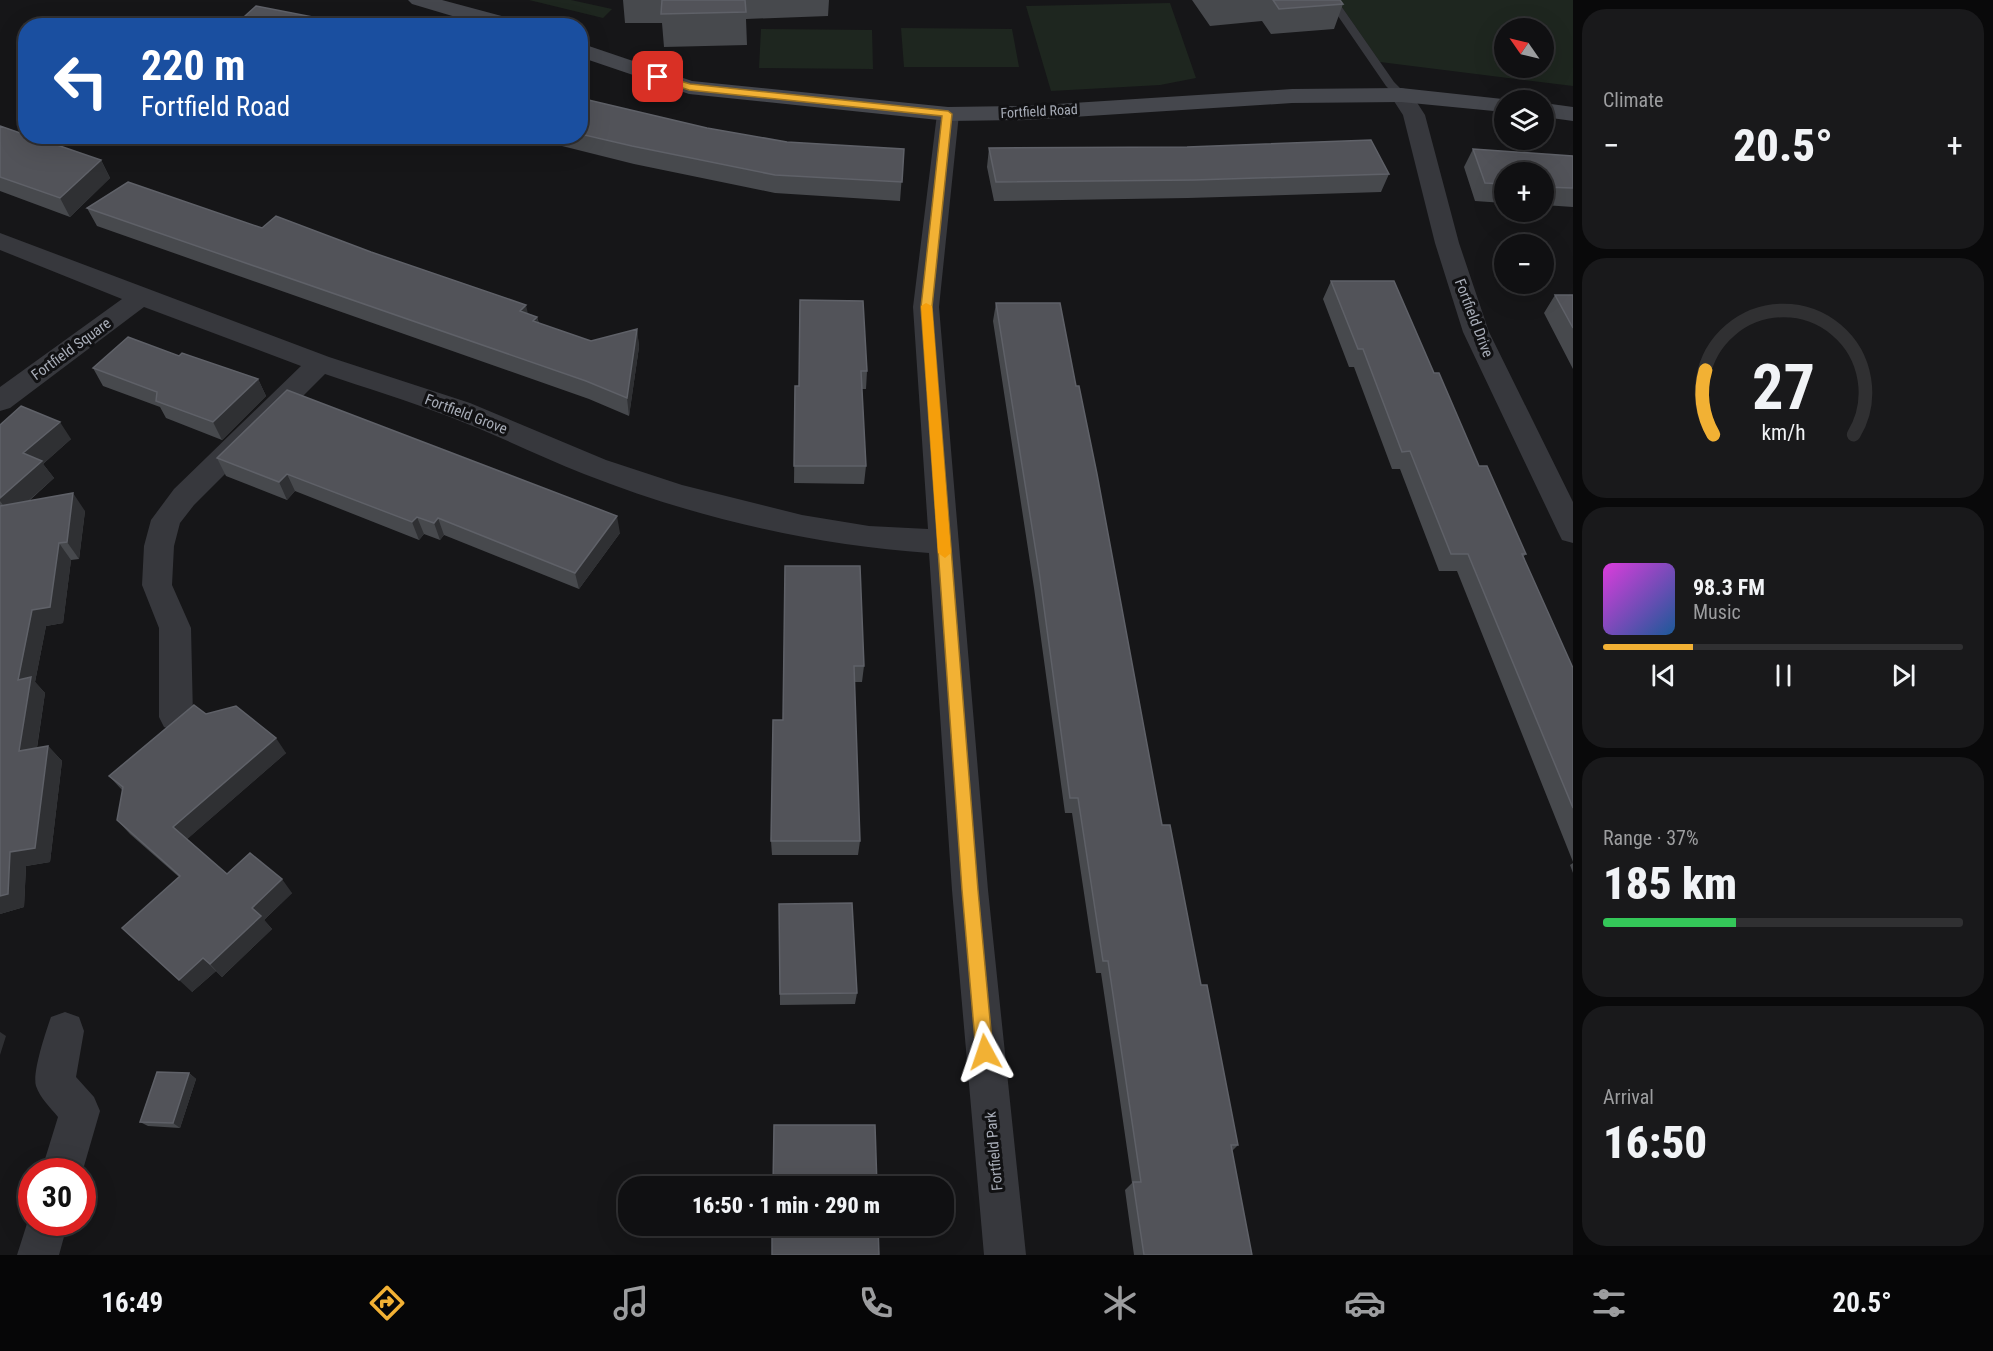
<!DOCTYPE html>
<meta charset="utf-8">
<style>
body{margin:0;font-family:"Roboto Condensed",sans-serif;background:#19191b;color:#f1f3f6;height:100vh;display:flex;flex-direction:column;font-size:22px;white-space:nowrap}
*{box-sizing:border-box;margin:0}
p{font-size:20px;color:#9c9d9f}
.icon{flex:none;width:33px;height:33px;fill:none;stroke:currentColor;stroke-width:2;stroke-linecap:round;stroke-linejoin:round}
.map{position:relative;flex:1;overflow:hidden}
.drawer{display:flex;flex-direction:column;gap:9px;padding:9px;background:#09090a;width:420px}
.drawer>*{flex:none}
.hud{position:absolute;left:18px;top:18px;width:570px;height:126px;border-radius:24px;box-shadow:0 6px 24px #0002,0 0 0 2px #303032;background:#1a4fa0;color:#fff;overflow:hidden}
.needle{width:39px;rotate:304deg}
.fabs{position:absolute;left:1494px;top:18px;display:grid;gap:12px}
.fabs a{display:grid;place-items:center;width:60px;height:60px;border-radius:50%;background:#101012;box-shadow:0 6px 24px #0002,0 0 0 2px #303032;font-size:30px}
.speed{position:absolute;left:18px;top:1158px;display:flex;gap:12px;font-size:30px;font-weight:700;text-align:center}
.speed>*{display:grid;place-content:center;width:78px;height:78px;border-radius:50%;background:#101012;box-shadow:0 6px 24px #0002,0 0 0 2px #303032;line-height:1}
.speed .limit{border:9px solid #d22;background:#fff;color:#111}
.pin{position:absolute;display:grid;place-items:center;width:51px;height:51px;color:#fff;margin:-26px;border-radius:12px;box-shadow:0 3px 9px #0006}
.me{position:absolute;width:66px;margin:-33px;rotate:355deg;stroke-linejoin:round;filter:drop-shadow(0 0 4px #0008)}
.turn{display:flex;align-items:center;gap:21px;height:126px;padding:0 24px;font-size:27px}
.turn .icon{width:78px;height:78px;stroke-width:2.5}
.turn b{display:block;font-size:42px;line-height:51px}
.big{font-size:45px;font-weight:800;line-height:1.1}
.drawer .tile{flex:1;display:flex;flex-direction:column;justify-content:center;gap:9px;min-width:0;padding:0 21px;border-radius:24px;background:#19191b}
.drawer .dial{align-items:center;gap:0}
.dial svg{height:156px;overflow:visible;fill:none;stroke:#303032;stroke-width:7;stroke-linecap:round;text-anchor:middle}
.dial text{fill:#f1f3f6;stroke:none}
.song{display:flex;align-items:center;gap:18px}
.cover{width:72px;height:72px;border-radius:9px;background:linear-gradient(135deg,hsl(300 70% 55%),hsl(210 70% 35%))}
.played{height:6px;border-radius:3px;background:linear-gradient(90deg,#f2b134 25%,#303032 25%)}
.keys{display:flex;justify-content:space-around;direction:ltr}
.heat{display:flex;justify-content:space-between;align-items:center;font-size:33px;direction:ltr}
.charge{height:9px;border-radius:4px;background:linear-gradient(90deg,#34c759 37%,#303032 0)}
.trip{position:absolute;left:618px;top:1176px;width:336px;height:60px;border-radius:24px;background:#101012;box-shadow:0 6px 24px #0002,0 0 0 2px #303032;font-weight:800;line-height:60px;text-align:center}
.dock{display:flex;height:96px;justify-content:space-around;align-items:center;background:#060607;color:#9c9d9f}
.dock .icon{width:42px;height:42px}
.dock .active{color:#f2b134}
.dock b{font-size:27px;color:#f1f3f6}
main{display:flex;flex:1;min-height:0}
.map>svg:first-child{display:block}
</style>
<main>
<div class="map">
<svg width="1573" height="1255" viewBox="0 0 1573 1255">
<rect width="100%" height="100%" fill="#161618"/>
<path fill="#1e261f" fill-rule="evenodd" d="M529,0H571L612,9L603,18Z
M1337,0H1573V86L1380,62ZM1504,28H1544V68H1504Z
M1170,3L1196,78L1160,85L1051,91L1026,6Z
M901,28L1012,29L1019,67H904Z
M761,29L872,30L873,69L759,68Z"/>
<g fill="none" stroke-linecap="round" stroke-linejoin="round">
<path fill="#37383d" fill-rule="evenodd" d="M1327,0H1337L1394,82L1405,93V97H1397L1386,86Z"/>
<path fill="#37383d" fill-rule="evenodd" d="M1401,88L1409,90L1425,115L1459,243L1489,332L1573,502V543L1562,540L1558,532L1463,332L1435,243L1403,115L1390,95L1393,90Z
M948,107L956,109L959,114L939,307L988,890L1026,1255H984L952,890L929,553C812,545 693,517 584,474C539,456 495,434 450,417C409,401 366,388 325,374L194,505L180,523L174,546L172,585L191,628L193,717L188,727L176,731L164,727L159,717V628L142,585L144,546L151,520L174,489L301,366L144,307L10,408L0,411V387L122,299L0,250V233L329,357L470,403L606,460L682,485L802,515L869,526L928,529L913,307L937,114L940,109Z
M65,1012L79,1017L84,1031L76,1077L94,1097L100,1111L82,1173L41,1172L58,1117C50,1107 40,1098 36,1086C32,1073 46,1031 51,1017Z
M32,1208V1222H68L59,1255H17Z"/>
<path fill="#45474d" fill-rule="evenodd" d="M408,0H442L520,21L522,26H486L412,4Z
M580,43L692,81L948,107L1026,106L1292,89L1401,88L1512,100H1504V112L1401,102L1292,103L1026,120L948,121L689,94L580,57Z
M1544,103L1573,107V121L1544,117Z"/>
</g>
<path fill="#47494d" d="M623,0H829L828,16L746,19L747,45L664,47L662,23H625Z
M1192,0H1340L1343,4L1334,29L1271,34L1262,21L1210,26Z
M580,98L707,128L787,142L904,149L900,201L775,193L634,164L522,136H580Z
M0,126L101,160L110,178L70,217L0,191Z
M989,148L1389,174L1381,192L1188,198L994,201L987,167Z
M1473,149L1573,156V207L1544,205V172H1504V203L1475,201L1464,167Z
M87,208L262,228L371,252L537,317L539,323L591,341L637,329L639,347L629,416L589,399L97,226Z
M1331,281L1434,373L1479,466L1526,554L1523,557L1573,668V862L1457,571H1439L1400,469H1392L1354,367H1349L1323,299Z
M1555,295H1573V369L1544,313Z
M800,300L867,371L866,389H862L866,466L864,484L794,483L795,386H799Z
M996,303L1076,386L1162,825L1238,1145L1232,1151L1252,1255H1134L1125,1190L1132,1183L1116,1073L1101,973H1096L1072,813H1065L1034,588L993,321Z
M179,356L258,379L266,396L222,440L166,418L160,407L103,386L93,368Z
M0,425L71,439L43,464L54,478L29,501L85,511L79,559L71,560L63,623L46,626L35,682L45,693L37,748L48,746L62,761L50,862L26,866L24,907L0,914Z
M217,458L620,533L579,589L444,535L440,540L424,534L419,540L295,491L287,500L226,476Z
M785,566L864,666L862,682H854L860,841L858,855H772L771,841L783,720Z
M206,714L286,753L187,839L227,874L292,893L264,920L272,929L222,977L216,971L192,992L179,877L130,834L117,820L123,791L109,776Z
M1573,863V873L1570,865Z
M779,904L857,993L855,1004L780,1005Z
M189,1073L196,1079L180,1128L148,1126L140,1122Z"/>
<path fill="#2f3033" d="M101,160L110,178L70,217L60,198Z
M526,305L530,323L520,311Z
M537,317L541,335L533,321Z
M637,329L639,347L629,416L627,398Z
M258,379L266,396L222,440L213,422Z
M60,422L71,439L43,464L54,478L11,516L0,501V498L23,453Z
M287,474L295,491L287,500L279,482Z
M73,493L85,511L79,559L67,542Z
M617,516L620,533L579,589L575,573Z
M417,517L424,534L419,540L412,522Z
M438,518L444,535L440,540L434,523Z
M59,543L71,560L63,623L46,626L35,682L45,693L34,767L19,751L18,680L32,610Z
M276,738L286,753L185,841L173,827Z
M48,746L62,761L50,862L26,866L24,907L0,914V896L10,852Z
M282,879L292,893L264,920L272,929L222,977L210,964L252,908Z
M203,958L216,971L192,992L179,980Z
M0,1032L6,1036L0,1055Z
M189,1073L196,1079L180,1128L173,1123Z"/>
<path fill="#525359" stroke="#5f6168" stroke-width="1.5" d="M662,0H745L746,12L661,14Z
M1273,0H1340L1343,4L1279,9Z
M256,6L359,26H234Z
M580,98L707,128L787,142L904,149L902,182L775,175L632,146L580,134Z
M0,126L26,135V136H31L101,160L60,198L0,177Z
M1371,140L1389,174L1194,180L996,182L989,148L1187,147Z
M1473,149L1573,156V188L1544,187V172H1504V184L1485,183Z
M128,182L262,228L276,216L371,252L526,305L520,311L537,317L533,321L591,341L637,329L627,398L586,381L87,208Z
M1331,281H1394L1434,373H1439L1479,466H1487L1526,554H1522L1573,668V808L1468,554H1451L1410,451L1402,452L1363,349H1358Z
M1555,295H1573V328Z
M800,300L863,301L867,371H861L866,466H794L795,386H799Z
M996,303H1060L1076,386H1079L1097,474L1162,825H1170L1201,985H1207L1238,1145H1231L1252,1255H1144L1133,1182H1141L1108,961H1103L1078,798H1070L1039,571Z
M128,337L179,356L182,353L258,379L213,422L156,401L157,392L93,368Z
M287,390L617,516L575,573L438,518L434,523L417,517L412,522L287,474L279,482L217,458Z
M21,406L60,422L23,453L42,461L0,498V425Z
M73,493L67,542L59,543L50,607L32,610L18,680L31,677L19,751L48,746L35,848L10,852L8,894L0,896V506Z
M785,566H860L864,666H854L860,841H771L773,720H783Z
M194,705L206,714L236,706L276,738L173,827L227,874L250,853L282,879L252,908L261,916L210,964L203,958L179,980L122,928L180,876L117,820L123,787L109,776Z
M852,903L857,993L780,994L779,904Z
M157,1072L189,1073L173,1123L140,1122Z
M774,1125H875L877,1186H773Z
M772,1226H878L879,1255H772Z"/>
<path fill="#f2b134" stroke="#9d7322" stroke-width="1.5" d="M658,74L690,84L948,111L952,114L932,307L978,890L993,1052L991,1058L985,1060L979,1058L976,1052L962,890L921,307L942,116L689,90L655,79V75Z"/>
<path fill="#f59e0b" d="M926,303L932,306L951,553L945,558L938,553L921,306Z"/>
<g text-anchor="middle" stroke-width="6" stroke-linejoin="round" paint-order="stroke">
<g font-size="14" fill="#a8adb8" stroke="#111113">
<text transform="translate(1039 111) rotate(-3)" y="5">Fortfield Road</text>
</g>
<g font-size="15" fill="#a8adb8" stroke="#111113">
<text transform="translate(1474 318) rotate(69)" y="5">Fortfield Drive</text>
<text transform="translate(71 349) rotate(-36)" y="5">Fortfield Square</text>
<text transform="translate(466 414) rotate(21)" y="5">Fortfield Grove</text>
<text transform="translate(994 1151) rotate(-95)" y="5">Fortfield Park</text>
</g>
</g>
</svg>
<div class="fabs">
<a><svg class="needle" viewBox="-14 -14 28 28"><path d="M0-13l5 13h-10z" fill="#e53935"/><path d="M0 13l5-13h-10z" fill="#9c9d9f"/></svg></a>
<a><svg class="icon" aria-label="layers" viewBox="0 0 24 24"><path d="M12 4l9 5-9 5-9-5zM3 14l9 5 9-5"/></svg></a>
<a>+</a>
<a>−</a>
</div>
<div class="speed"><div class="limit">30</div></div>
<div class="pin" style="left:658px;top:77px;background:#d93025"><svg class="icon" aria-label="arrive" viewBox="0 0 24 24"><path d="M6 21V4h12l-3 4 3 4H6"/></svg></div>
<svg class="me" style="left:985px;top:1052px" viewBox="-20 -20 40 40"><path d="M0-17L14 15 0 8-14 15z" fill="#f2b134" stroke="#fff" stroke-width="4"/></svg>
<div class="trip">16:50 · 1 min · 290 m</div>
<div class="hud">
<div class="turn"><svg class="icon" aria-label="left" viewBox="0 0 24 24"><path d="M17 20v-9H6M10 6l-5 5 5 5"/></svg><div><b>220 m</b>Fortfield Road</div></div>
</div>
</div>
<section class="drawer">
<div class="tile"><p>Climate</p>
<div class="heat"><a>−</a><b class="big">20.5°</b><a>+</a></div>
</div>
<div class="tile dial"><svg viewBox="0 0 100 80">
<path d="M14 69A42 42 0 1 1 86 69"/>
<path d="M14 69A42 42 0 0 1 10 36" stroke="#f2b134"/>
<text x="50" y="56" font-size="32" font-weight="700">27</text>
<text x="50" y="72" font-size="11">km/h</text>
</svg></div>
<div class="tile">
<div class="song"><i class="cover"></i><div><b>98.3 FM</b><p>Music</p></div></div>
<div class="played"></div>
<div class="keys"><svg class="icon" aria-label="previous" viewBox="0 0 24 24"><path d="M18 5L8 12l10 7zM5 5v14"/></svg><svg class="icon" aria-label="pause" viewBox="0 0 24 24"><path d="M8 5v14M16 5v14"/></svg><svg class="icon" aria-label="next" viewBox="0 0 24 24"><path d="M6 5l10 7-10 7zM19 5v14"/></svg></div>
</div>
<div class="tile"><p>Range · 37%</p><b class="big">185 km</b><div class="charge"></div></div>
<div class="tile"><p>Arrival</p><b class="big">16:50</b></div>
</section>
</main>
<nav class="dock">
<b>16:49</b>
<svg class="icon active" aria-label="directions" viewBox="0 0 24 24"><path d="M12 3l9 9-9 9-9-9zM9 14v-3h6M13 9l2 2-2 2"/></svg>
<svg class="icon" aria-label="music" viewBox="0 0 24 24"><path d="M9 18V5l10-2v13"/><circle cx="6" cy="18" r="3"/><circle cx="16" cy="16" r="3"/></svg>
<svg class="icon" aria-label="phone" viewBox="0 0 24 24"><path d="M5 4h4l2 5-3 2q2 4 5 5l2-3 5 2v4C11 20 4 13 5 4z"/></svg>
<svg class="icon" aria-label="climate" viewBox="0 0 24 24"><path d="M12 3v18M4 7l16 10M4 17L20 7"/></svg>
<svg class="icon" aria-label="car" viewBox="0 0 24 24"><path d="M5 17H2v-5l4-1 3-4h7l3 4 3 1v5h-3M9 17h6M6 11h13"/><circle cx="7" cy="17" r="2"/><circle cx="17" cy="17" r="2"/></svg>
<svg class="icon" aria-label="filters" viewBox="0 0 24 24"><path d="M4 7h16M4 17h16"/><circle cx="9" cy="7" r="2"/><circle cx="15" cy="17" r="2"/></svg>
<b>20.5°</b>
</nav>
